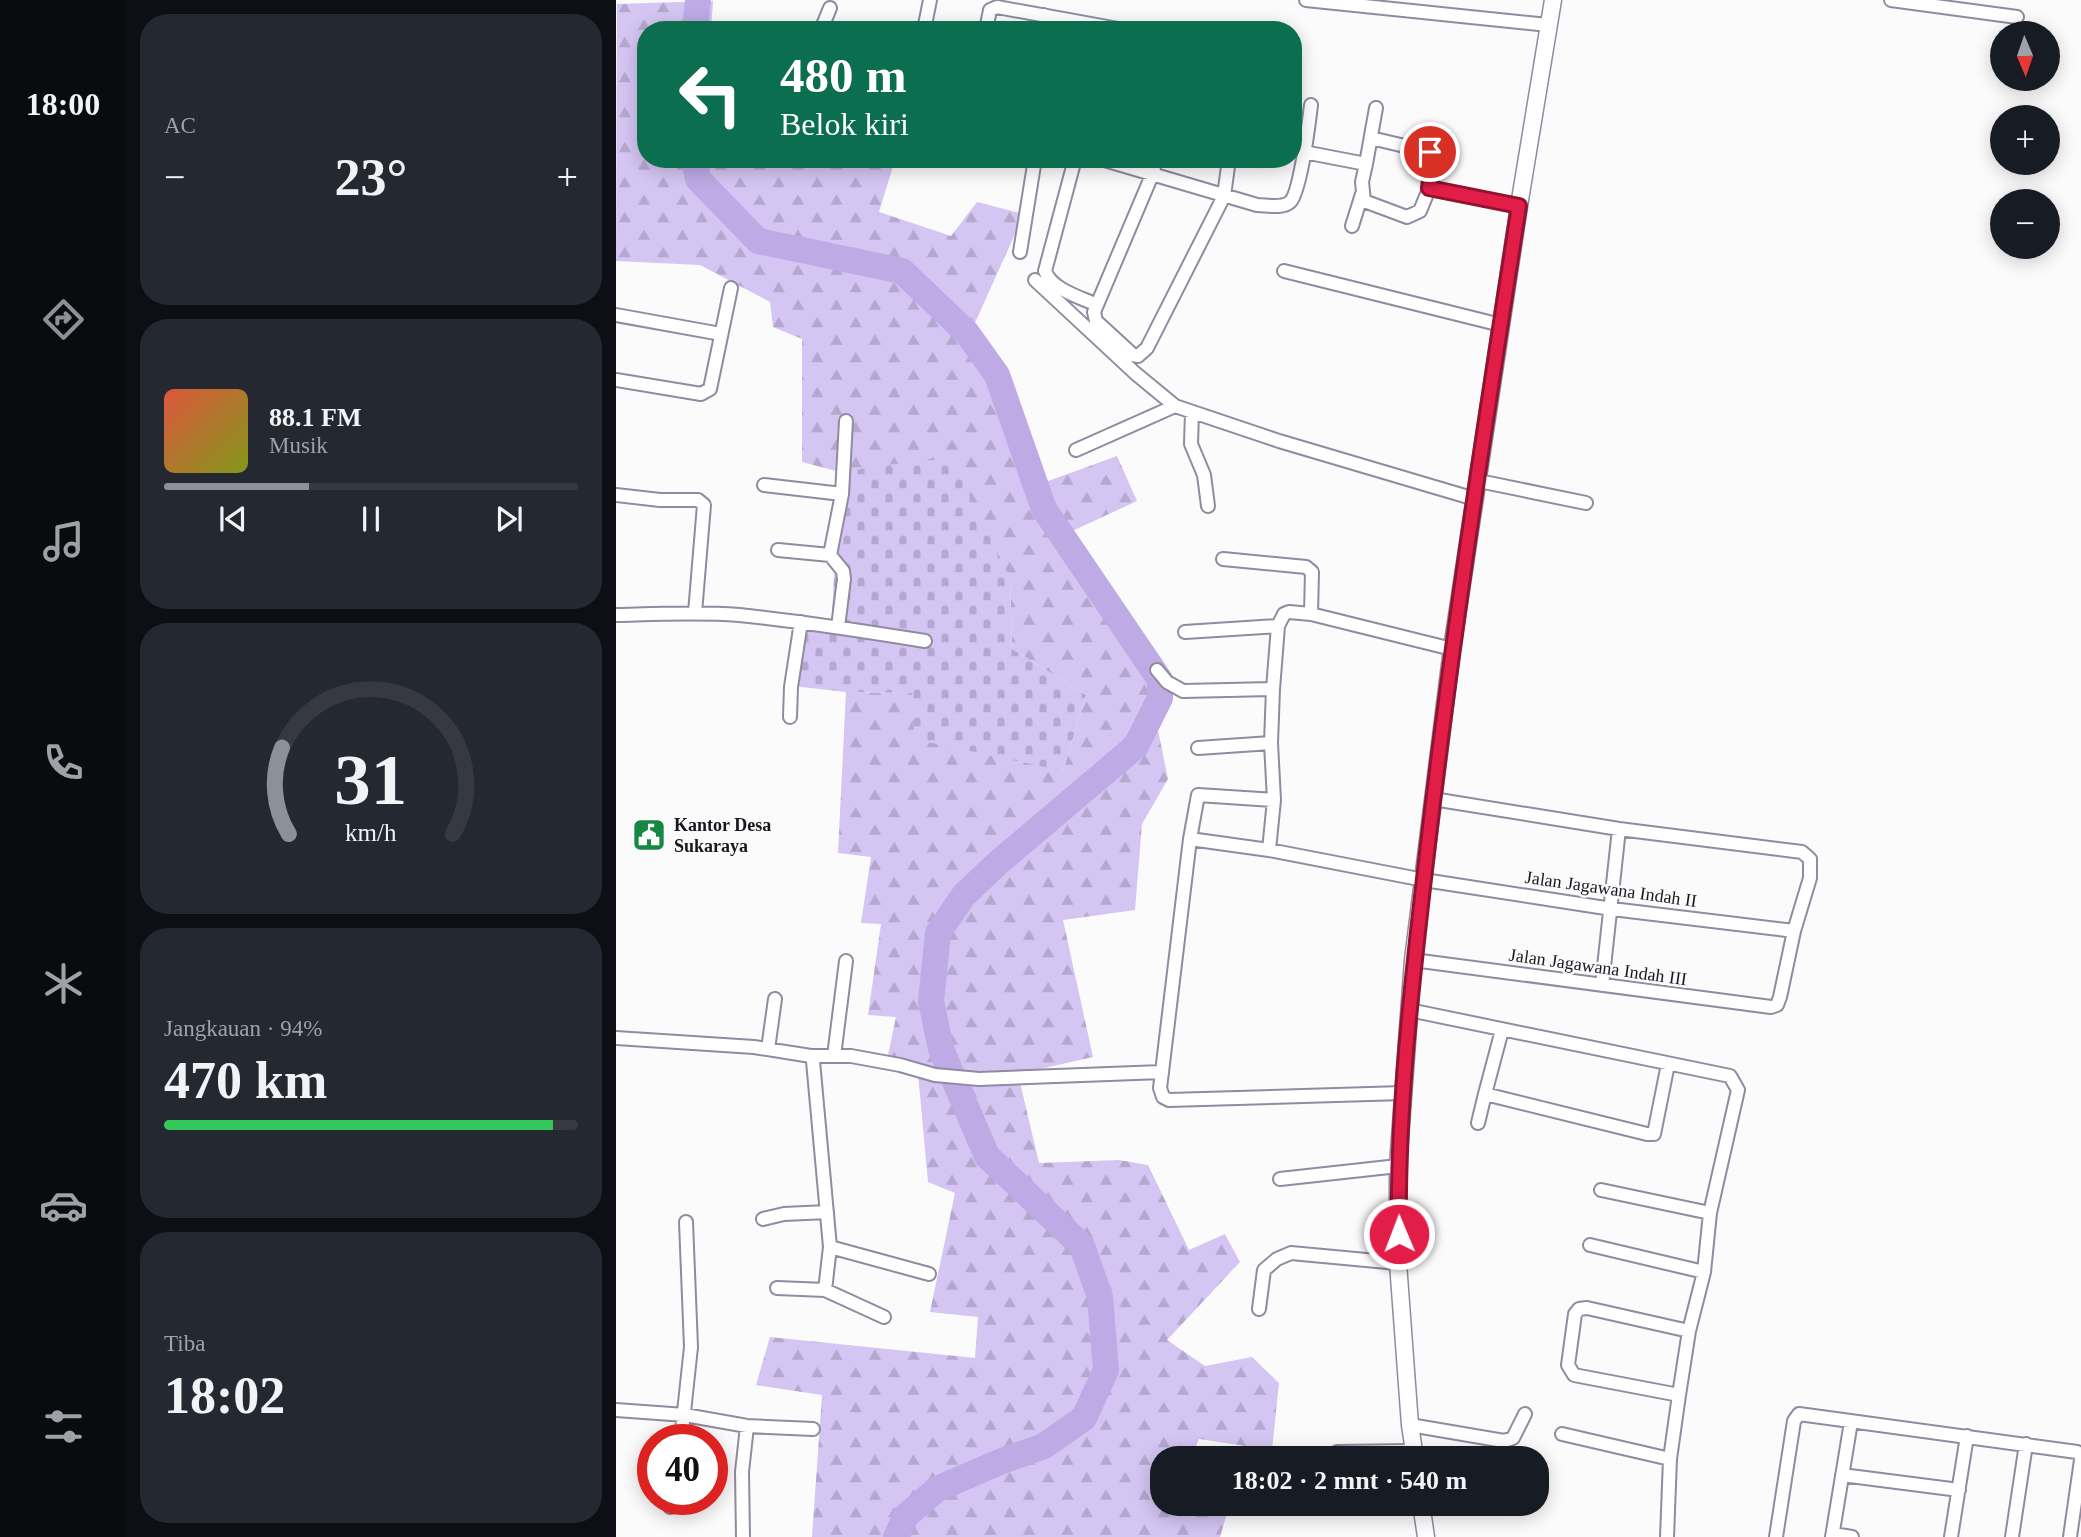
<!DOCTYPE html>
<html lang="id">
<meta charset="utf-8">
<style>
body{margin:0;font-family:Georgia,serif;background:#242831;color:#f1f3f6;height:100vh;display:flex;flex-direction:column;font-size:26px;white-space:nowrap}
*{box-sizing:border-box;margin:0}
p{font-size:23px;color:#9ea1a6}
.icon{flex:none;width:38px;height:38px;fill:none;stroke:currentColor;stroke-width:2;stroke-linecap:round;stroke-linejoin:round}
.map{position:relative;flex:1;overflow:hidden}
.side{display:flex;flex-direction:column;gap:14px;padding:14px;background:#0d0f14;width:490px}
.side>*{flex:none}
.hud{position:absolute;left:21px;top:21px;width:665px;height:147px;border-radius:28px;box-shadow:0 4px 18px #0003;background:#0b6e4f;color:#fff;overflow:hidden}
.needle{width:46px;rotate:178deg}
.tools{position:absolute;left:1374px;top:21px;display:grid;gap:14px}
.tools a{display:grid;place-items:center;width:70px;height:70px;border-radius:50%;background:#171b24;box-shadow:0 4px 18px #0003;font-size:35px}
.speed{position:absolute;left:21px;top:1424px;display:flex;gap:14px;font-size:35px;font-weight:700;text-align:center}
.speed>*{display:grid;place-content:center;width:91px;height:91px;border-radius:50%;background:#171b24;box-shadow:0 4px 18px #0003;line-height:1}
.speed .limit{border:10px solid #d22;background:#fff;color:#111}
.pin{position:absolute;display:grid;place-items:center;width:60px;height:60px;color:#fff;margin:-30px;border:4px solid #fff;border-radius:50%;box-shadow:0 2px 7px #0007}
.me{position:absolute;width:77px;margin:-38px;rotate:359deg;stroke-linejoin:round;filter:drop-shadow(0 0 5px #0008)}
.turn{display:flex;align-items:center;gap:24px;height:147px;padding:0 28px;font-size:32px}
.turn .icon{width:91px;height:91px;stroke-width:2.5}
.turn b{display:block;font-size:49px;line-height:60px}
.big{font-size:52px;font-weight:700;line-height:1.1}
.side .tile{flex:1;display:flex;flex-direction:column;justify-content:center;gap:10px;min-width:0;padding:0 24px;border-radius:28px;background:#242831}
.side .dial{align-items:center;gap:0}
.dial svg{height:182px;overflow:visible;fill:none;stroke:#363941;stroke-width:7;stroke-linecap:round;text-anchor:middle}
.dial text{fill:#f1f3f6;stroke:none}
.song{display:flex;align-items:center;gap:21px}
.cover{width:84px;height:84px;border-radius:10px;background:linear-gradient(135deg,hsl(10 70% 55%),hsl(70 70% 35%))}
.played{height:7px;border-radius:4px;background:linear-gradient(90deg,#8c9099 35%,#363941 35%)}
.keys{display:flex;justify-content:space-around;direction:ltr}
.heat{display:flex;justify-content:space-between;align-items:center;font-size:38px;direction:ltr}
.charge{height:10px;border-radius:5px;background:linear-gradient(90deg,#34c759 94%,#363941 0)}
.trip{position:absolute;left:534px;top:1446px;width:399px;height:70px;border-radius:28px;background:#171b24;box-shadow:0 4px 18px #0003;font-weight:700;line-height:70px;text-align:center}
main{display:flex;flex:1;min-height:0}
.tabs{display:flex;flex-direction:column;width:126px;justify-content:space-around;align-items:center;background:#090b0e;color:#9ea1a6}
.tabs .icon{width:49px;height:49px}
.tabs .selected{color:#8c9099}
.tabs b{font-size:32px;color:#f1f3f6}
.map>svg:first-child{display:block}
</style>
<main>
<nav class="tabs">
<b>18:00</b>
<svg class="icon selected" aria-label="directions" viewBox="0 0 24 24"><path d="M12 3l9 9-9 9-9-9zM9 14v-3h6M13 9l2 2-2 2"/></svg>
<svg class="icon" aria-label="music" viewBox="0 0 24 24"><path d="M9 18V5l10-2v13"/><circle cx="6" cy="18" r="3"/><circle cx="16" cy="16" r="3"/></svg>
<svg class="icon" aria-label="phone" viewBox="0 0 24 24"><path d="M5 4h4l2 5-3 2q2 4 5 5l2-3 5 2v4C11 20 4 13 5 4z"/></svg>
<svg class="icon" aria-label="climate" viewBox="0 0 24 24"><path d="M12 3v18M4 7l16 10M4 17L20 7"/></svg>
<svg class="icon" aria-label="car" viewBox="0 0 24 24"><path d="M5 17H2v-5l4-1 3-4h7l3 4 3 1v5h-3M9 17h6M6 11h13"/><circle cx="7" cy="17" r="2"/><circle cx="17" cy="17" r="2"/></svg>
<svg class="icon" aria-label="filters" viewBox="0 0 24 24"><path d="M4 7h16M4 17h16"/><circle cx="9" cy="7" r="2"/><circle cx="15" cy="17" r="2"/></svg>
</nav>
<section class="side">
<div class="tile"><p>AC</p>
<div class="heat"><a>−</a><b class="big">23°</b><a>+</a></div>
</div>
<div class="tile">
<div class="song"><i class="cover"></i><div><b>88.1 FM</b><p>Musik</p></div></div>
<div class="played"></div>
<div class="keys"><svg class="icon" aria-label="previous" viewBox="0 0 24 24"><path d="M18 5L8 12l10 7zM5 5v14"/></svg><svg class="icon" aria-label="pause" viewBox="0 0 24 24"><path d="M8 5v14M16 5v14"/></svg><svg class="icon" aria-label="next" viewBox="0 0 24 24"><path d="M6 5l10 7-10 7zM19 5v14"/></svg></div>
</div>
<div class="tile dial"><svg viewBox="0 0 100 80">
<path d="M14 69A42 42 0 1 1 86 69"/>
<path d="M14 69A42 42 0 0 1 11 31" stroke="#8c9099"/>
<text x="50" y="56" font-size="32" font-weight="700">31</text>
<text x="50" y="72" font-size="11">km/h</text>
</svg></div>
<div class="tile"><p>Jangkauan · 94%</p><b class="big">470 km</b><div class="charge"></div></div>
<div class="tile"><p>Tiba</p><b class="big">18:02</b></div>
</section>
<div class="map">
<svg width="1465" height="1537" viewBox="0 0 1465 1537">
<defs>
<pattern id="forest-firs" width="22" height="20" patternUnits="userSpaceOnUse" patternTransform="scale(1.75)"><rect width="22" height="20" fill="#d4c5f2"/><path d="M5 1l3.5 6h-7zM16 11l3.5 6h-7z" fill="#b5a8cf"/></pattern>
<pattern id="cemetery-stones" width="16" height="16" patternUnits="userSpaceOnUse" patternTransform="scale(1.75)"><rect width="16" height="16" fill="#d4c5f2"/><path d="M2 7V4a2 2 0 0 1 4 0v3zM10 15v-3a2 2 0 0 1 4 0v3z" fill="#b5a8cf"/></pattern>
</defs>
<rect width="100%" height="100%" fill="#fbfbfb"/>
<path fill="url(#forest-firs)" d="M97,1L95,30H30V159H257L278,163L263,212L335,236L361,202L408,214L358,325L406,436L413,488L501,456L521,501L439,539L486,601L524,642L552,779L526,824L519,910L447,920L477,1057L402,1074L423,1163L503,1160L532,1165L573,1250L609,1234L624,1262L551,1340L589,1366L636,1357L663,1383L656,1450L583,1439L575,1458H546V1503H614L604,1537H196L206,1395L140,1385L154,1337L359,1358L362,1317L314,1312L339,1193L312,1182L302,1073L270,1065L280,1017L252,1015L265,924L245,923L255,857L222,853L230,692L296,693L447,771L470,695L396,649L394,578L224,472L186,462V339L157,327L154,302L84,265L0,261L1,4Z"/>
<path fill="url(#cemetery-stones)" d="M334,456L394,578L396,649L470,695L447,771L298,739L296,693L230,692L177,686L184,628L215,630L224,472Z"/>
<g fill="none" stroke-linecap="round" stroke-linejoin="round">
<path stroke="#beaae5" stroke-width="26" d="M79,30L82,0
M78,159L82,179L142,241L286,271L351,333L381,375L428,509L544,680V698L520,746L383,862L348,895L322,933L315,1001L325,1049L371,1156L466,1246L484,1297L490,1370L468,1418L428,1446L386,1461L321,1489L290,1516L280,1537"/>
<defs>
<path id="minor" d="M690,0L932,25
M1275,0L1401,17
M205,30L214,8
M308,30L314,0
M370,30L374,10L381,7L508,30
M425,30L428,15
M755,138L814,152L817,157L813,189
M688,152L750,164L746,182L748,201L791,217L804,211L813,189L903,206
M459,159L429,271C436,290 464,297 481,305
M485,159L641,205C650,205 666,209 674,202C684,193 693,122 695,105
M540,159L536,175L478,312L480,321L517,355L522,356L531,348L608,196L613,159
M750,164L760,108
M736,226L746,194
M404,252L419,159
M668,271L885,325
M419,280L519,373L559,406L663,441L859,499
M0,315L105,334
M0,380L85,394L94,389L115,288
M576,412L575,444L588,475L592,506
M460,450L559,406
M863,481L970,503
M148,485L226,494L214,555L227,571L228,579L222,627
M226,494L230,421
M0,495L44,500H82L88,505L79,613
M162,550L214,555
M607,559L690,567L696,572L695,614
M0,615C41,614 82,612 123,615C185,621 247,631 309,641
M569,632L662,626
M541,670L551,682L567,691L657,689
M174,717L175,687L185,622
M582,748L655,743
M574,839L582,795L658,800
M653,850L658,800L655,743L657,689L662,626L668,614L673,612L695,614L836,649
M797,960L1155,1007L1161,1005L1164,997L1178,931L1194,878V859L1186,852L1003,829L817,799
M986,985L1003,829
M793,1010L1114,1076L1122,1090L1094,1213L1088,1272L1073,1331L1063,1395L1054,1459L1051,1537
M0,1038L138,1047L195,1056L197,1061L214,1247L313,1274
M152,1049L159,999
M195,1056H235L284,1065L319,1075L363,1079L546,1072
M218,1056L230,961
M787,1093L553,1100L547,1097L544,1088L546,1072L574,839L653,850L808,880L996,909L1178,931
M869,1094L886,1030
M862,1123L869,1094L1031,1134H1038L1052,1064
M664,1179L782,1166
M985,1190L1094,1213
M147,1219L168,1214L211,1212
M974,1245L1088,1272
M214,1247L209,1290L268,1317
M161,1288L209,1290
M643,1309L648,1270L661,1259L675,1253L782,1263
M1063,1395L958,1375L952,1365L959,1314L963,1309L971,1308L1073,1331
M0,1410L69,1415L131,1426L197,1429
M794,1425L888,1441L897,1438L909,1414
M946,1434L1054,1459
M65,1440L75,1347L70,1222
M714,1458L721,1452L798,1451
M1226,1475L1343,1490
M54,1507L55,1500
M1217,1534L1236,1537
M127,1537L126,1472L131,1426
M1160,1537L1178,1421L1183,1414L1461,1452L1465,1456
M1216,1537L1235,1422
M1335,1537L1351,1436
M1396,1537L1410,1444
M1454,1537L1465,1460"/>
<path id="tertiary" d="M799,1458L794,1425L782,1263V1166L797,960L836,649L903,206L937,0
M805,1503L810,1537"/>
</defs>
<use href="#minor" stroke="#918aa0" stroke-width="16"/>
<use href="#tertiary" stroke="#918aa0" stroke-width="19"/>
<use href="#minor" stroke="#fff" stroke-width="12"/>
<use href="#tertiary" stroke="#fff" stroke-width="16"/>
</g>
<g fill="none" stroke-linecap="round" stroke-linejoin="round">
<defs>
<path id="route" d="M783,1234C781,1103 797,974 812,844C837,631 870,418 903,206L813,188L817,157L814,152"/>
</defs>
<use href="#route" stroke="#92132f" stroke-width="18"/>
<use href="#route" stroke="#e11d48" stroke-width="12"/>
</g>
<defs>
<symbol id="civic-square" viewBox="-11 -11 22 22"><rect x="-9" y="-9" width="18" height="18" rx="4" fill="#168841" stroke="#fbfbfb"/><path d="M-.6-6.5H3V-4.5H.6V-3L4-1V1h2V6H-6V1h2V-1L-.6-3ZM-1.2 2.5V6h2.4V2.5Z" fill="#fff"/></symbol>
</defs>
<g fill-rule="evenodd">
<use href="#civic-square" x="14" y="816" width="38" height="38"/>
</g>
<g text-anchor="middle" stroke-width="5" stroke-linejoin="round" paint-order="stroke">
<g font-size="18" font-weight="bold" fill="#19161e" stroke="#fbfbfb" text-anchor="start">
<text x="58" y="831">Kantor Desa<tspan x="58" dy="21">Sukaraya</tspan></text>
</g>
<g font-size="18" fill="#19161e" stroke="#fbfbfb">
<text transform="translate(995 889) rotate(8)" y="6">Jalan Jagawana Indah II</text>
<text transform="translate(982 967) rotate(8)" y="6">Jalan Jagawana Indah III</text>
</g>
</g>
</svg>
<div class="tools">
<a><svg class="needle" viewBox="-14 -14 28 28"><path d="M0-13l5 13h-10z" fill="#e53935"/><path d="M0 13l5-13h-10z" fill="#9ea1a6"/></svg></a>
<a>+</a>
<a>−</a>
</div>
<div class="speed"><div class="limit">40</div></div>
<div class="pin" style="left:814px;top:152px;background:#d93025"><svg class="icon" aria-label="arrive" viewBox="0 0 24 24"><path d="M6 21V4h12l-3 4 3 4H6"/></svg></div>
<svg class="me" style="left:783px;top:1234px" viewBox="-20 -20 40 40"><circle r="17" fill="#e11d48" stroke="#fff" stroke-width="3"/><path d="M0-11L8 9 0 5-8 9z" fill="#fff"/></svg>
<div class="trip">18:02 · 2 mnt · 540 m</div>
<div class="hud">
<div class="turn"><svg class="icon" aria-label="left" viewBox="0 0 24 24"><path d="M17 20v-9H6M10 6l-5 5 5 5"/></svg><div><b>480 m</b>Belok kiri</div></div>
</div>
</div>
</main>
